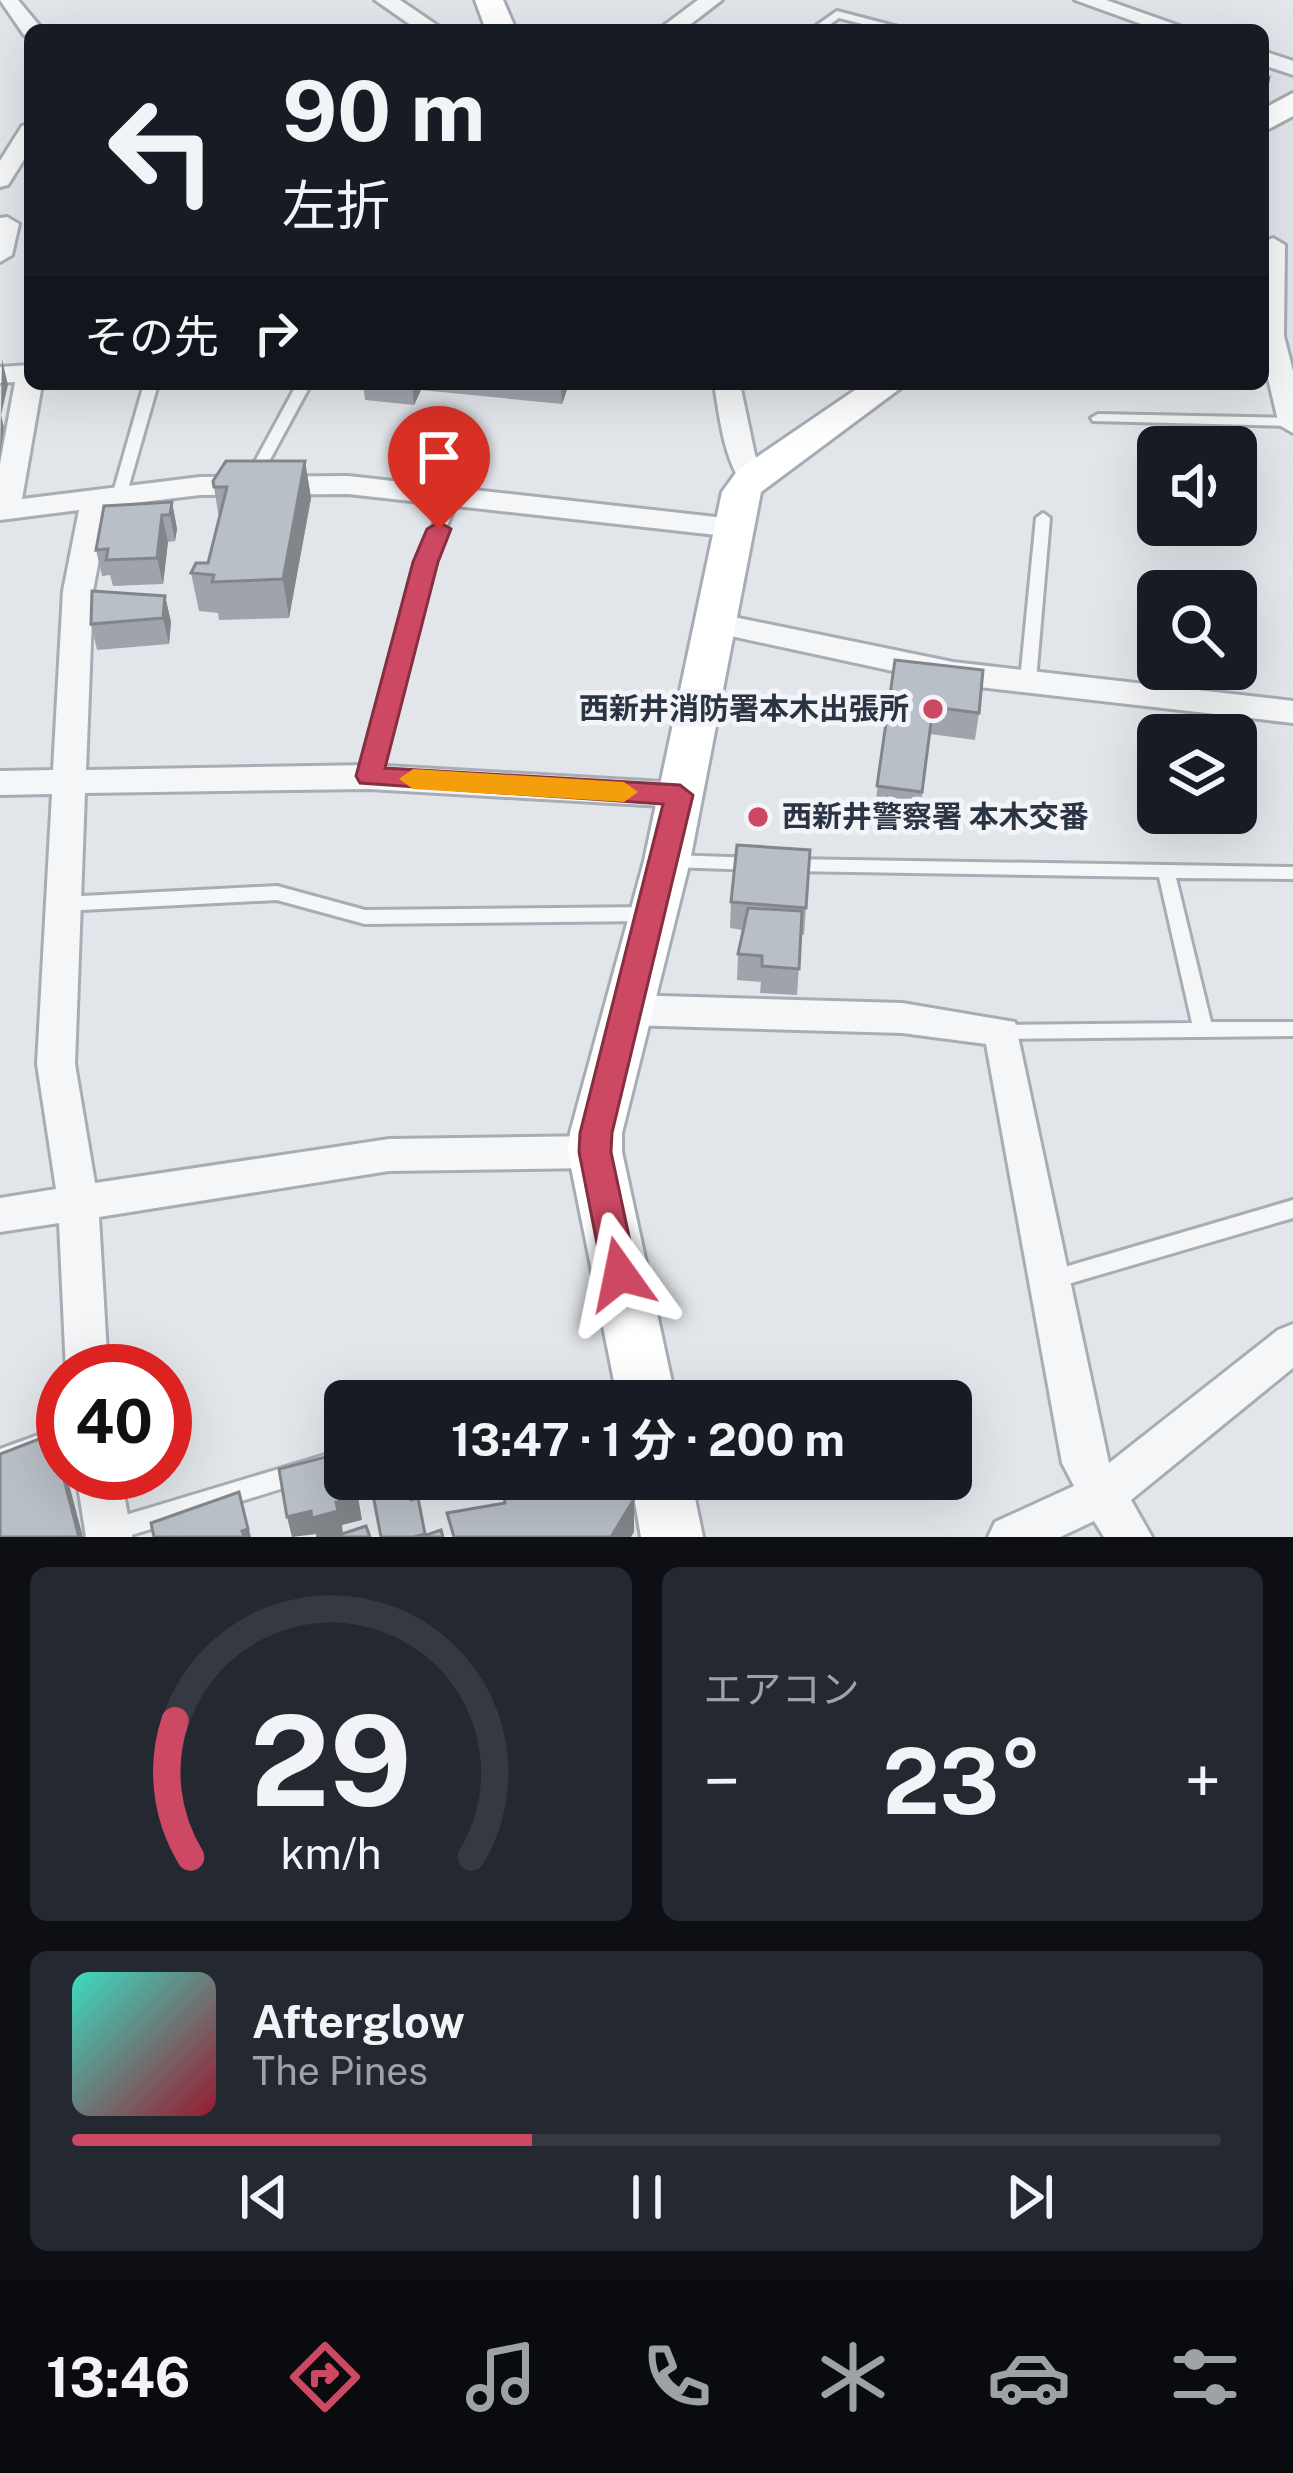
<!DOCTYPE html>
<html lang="ja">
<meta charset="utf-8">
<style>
body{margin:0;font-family:"Public Sans","Noto Sans JP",sans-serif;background:#242831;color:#f1f3f6;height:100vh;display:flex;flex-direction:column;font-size:45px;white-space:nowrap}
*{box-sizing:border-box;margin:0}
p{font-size:39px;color:#9ea1a6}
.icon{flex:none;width:66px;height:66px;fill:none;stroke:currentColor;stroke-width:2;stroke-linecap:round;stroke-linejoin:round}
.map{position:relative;height:1537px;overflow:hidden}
.details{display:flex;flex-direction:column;gap:30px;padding:30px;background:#0d0f14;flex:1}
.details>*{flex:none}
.hud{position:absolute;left:24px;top:24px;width:1245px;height:366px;border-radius:18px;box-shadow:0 12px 48px #0002;background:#171b24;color:#f1f3f6;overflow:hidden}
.controls{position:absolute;left:1137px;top:426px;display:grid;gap:24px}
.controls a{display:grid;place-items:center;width:120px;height:120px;border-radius:18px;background:#171b24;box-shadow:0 12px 48px #0002;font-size:60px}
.speed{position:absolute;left:36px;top:1344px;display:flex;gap:24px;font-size:60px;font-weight:700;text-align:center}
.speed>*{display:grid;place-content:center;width:156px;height:156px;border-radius:50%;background:#171b24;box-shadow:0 12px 48px #0002;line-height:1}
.speed .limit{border:18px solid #d22;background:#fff;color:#111}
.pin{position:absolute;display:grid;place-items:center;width:102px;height:102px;color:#fff;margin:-123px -51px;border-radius:50% 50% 50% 0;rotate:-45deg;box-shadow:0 0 12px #0007}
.pin .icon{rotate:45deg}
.me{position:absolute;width:132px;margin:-66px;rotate:348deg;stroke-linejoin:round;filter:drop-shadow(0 0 9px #0008)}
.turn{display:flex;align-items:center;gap:42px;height:252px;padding:0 60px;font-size:54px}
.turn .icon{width:156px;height:156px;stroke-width:2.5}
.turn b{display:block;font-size:84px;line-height:102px}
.then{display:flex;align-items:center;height:114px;padding:0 60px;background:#0003;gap:24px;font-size:45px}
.big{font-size:90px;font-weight:700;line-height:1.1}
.details .tile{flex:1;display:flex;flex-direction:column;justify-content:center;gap:18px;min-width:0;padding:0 42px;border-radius:18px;background:#242831}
.details .dial{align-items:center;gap:0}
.dial svg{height:312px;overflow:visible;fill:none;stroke:#363941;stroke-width:7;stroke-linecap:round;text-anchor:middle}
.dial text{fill:#f1f3f6;stroke:none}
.song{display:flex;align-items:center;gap:36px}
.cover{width:144px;height:144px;border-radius:18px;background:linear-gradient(135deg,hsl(170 70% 55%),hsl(350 70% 35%))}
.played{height:12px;border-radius:6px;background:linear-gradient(90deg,#cd4963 40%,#363941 40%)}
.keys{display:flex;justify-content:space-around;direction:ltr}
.heat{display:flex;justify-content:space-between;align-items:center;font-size:66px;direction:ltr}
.details .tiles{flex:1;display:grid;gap:30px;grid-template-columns:1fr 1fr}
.tile:last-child{grid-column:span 2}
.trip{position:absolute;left:324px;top:1380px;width:648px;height:120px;border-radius:18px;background:#171b24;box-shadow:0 12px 48px #0002;font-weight:700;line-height:120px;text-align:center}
.menu{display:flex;height:192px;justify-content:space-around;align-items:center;background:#090b0e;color:#9ea1a6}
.menu .icon{width:84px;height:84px}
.menu .active{color:#cd4963}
.menu b{font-size:54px;color:#f1f3f6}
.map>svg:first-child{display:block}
</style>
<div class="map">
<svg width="1293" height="1537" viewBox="0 0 1293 1537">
<rect width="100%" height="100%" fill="#e2e6ea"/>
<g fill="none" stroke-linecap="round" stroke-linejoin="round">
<defs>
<path id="lane" d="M837,11L902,28L903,30H886L839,18L822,30H810Z
M144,384H158L126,496L119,500L112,496Z
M297,384H311L260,478L253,482L248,481L246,478Z
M1098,414L1292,418L1293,426L1093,421L1091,418Z
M452,493L459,497L432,562L377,777L375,781H363L361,777L418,562L445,497Z
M1043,513L1050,518L1036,680L1028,685L1020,680L1036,518Z
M670,855L758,858L764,859L767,864L764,869L758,870L670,867L664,865L661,861L664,857Z
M790,859L1293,867V879L1176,878L1211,1022H1293V1036L1002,1039L995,1037L993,1032L995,1027L1002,1025L1192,1023L1159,877L790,871L784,870L781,865L784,860Z
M277,886L365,910L651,907L657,909L660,914L657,919L651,921L365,924L277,900L63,911L57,909L54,904L57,899L63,897Z
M1293,1200V1218L1051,1289L1044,1286L1041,1280L1044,1274L1051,1271Z
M63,1426V1446L0,1469V1449Z
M345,1449V1469L125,1537H100L98,1531L101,1523L109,1520Z"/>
<path id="street" d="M0,0H18L43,30L24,35Z
M375,0H400L444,30H418Z
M698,0H722L683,30H658Z
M1075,0H1106L1191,30H1158Z
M1263,51L1293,61V75L1263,65Z
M30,124V150L8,185L0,187V161L22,126Z
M7,217L19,224L12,255L0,262V218Z
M1273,238L1285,245L1284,336L1293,371V433L1279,425L1263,357V242Z
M30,365V384H42L22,499L200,477L348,476L734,519L749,528L734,537L348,494L200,495L109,506L93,591L86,770L369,765L680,783L692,787L697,795L692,803L680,807L369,789L85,793L75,1064L95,1183L389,1139L595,1136L609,1140L615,1152L609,1164L595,1168L389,1171L99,1217L108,1371H66L59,1223L0,1232V1198L56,1189L37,1064L52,794L0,795V771L53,770L63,591L79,510L0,520V464L15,382L0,383V367Z
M714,384H740L755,455L766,478L762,484H742C723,454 720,419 714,384Z
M714,613L953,662L1293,701V723L953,684L703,630L699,623L703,616Z
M626,995L902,1003L1015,1022L1109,1463L1278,1330L1293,1324V1368L1131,1500L1152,1537H1104L1094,1521L1060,1537H988L995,1522L1074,1486L1062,1463L986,1044L902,1033L626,1025L613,1020L608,1010L613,1000Z
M76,1473H120L132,1537H86Z"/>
<path id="secondary" d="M475,0H503L516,30H486Z
M1293,93V116L1263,132V109Z
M864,384H906L761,492L690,861L622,1133V1152L676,1401H618L568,1152L570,1133L644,861L722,492L738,470Z
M631,1479H691L703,1537H641Z"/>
</defs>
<use href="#lane" stroke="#a7adb4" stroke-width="6"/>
<use href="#street" stroke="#a7adb4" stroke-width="6"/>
<use href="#secondary" stroke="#a7adb4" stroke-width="6"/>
<use href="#lane" fill="#f5f6f8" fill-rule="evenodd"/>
<use href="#street" fill="#f5f6f8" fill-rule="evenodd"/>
<use href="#secondary" fill="#fff" fill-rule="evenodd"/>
</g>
<path fill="#9fa4ab" d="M363,384H569L562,404L421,390L414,405L365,400Z
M305,461L311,498L289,618L219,620L218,613L199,611L191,573L208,563L219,518L213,481Z
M172,502L177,529L175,541L168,542L163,584L113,586L110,575L102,576L96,550Z
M165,596L171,622L169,644L97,650L91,624Z
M895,660L979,713L975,740L930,734L919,819L874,813Z
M810,850L804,935L801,934L797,995L760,993L761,982L737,980L738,954L743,930L730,928L731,902Z"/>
<path fill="#82868b" d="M1271,75L1266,98L1263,100V80Z
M2,359L8,385L1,415L4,427L0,455Z
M412,384H420L421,390L414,405Z
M561,384H569L562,404Z
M305,461L311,498L289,618L283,579Z
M172,502L177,529L175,541L170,515Z
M162,515L168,542L163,584L157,558Z
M165,596L171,622L169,644L163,618Z
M52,1434L62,1458L63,1473H66L83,1537H79Z
M355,1479L362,1520L342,1525L343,1534L332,1537H316V1534L292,1537L287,1517Z
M239,1492L251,1537H244Z
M634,1499V1532L631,1537H611Z"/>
<path fill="#b9bfc7" stroke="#82868b" stroke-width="3" d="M226,461H305L283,579L212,582L214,575L191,573L196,563H208L227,487H214L213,481Z
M172,502L170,515H162L157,558L106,560L108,549L96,550L104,506Z
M92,591L165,596L163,618L91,624Z
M895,660L983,670L979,713L933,707L922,792L877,786Z
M737,845L810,850L806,908L731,902Z
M748,908L802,911L799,969L762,966V956L738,954Z
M52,1434L79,1537H0V1454Z
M345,1452V1479H354L357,1497L336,1502L338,1511L312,1518L311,1511L287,1517L279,1469Z
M370,1479H406L411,1500L418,1498L425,1534L414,1537H381Z
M502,1479H631L634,1499L611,1537H454L447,1513L505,1503Z
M239,1492L248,1529L242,1531L244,1537H154L151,1523Z
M366,1526L370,1537H333Z
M441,1530L443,1537H421Z"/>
<path fill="#cd4963" stroke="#852f40" stroke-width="3" d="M439,522L451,529L438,562L385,768L680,785L693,795L612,1133L611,1152L637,1274L632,1284L620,1288L608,1284L603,1274L579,1152L580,1133L663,804L360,783L356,776L413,562L427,529Z"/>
<path fill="#f59e0b" d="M413,769L624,782L638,792L624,802L413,789L399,779Z"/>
<g fill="#cd4963" stroke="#f2f4f7" stroke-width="4.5">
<circle cx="933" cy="709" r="12"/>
<circle cx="758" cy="817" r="12"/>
</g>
<g text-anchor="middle" stroke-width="10" stroke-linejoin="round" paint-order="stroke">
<g font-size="30" font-weight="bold" fill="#2a3442" stroke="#f2f4f7" text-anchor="end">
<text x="909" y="719">西新井消防署本木出張所</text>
<text x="782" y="827" text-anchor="start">西新井警察署 本木交番</text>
</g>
</g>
</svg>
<div class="controls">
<a><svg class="icon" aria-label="sound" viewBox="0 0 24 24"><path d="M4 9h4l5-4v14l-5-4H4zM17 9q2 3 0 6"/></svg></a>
<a><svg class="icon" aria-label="search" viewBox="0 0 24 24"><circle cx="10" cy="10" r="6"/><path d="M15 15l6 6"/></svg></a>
<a><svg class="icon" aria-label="layers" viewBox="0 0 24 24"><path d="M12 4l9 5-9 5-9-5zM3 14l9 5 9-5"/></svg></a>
</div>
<div class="speed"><div class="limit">40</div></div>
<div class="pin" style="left:439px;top:529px;background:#d93025"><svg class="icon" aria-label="arrive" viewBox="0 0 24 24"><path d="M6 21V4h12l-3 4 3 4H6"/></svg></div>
<svg class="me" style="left:620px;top:1274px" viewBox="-20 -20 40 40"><path d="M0-17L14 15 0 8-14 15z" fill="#cd4963" stroke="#fff" stroke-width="4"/></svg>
<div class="trip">13:47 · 1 分 · 200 m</div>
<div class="hud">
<div class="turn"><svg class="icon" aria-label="left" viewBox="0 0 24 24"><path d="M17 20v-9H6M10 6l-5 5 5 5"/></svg><div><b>90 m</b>左折</div></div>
<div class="then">その先<svg class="icon" aria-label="right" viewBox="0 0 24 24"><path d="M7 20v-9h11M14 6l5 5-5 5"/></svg></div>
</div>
</div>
<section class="details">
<div class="tiles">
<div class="tile dial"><svg viewBox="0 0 100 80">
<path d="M14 69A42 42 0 1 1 86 69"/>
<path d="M14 69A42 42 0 0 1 10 34" stroke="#cd4963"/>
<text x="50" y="56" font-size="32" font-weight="700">29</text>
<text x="50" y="72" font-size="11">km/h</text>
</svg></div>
<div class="tile"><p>エアコン</p>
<div class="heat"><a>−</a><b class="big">23°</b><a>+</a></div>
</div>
<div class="tile">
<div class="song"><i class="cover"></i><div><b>Afterglow</b><p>The Pines</p></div></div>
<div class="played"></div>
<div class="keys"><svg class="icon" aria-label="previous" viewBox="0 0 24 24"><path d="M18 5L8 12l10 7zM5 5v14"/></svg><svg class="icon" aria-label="pause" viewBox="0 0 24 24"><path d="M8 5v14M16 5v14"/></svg><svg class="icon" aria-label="next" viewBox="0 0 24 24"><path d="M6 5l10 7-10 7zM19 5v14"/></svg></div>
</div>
</div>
</section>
<nav class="menu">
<b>13:46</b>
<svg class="icon active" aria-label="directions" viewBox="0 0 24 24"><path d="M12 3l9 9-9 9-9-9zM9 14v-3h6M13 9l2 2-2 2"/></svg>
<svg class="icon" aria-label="music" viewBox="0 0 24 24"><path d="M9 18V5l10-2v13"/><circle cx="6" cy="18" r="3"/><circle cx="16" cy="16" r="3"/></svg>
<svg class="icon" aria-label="phone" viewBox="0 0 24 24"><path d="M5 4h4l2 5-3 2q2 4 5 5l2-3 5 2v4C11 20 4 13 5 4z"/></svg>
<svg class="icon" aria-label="climate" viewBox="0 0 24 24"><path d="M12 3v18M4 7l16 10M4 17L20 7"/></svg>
<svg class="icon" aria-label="car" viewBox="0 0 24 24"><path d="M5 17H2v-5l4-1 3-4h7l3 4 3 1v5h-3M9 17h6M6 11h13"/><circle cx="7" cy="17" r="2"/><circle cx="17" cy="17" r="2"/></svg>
<svg class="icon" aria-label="filters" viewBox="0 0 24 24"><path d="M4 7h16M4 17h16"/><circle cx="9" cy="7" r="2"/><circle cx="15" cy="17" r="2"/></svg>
</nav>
